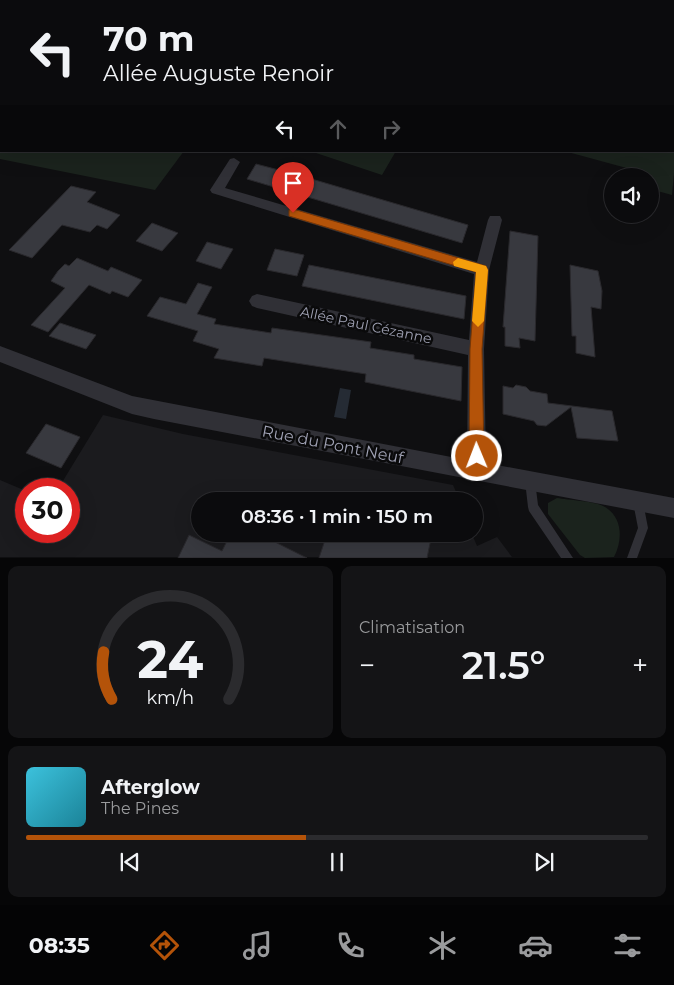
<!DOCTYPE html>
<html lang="fr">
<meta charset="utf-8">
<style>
body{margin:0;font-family:Montserrat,sans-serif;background:#141416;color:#f1f3f6;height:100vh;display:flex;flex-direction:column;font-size:19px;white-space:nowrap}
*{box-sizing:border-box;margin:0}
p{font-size:16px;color:#9a9b9d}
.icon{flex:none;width:28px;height:28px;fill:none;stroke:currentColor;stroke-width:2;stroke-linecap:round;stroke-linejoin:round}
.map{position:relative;height:558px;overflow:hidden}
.sheet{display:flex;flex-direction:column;gap:8px;padding:8px;background:#060607;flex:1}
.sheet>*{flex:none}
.top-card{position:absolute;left:0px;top:0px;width:675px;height:152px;box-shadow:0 5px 20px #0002,0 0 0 1px #2b2b2e;background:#0b0b0d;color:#f1f3f6;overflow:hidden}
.buttons{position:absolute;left:604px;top:168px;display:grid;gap:10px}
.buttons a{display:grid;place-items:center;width:55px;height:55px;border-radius:50%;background:#0b0b0d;box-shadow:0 5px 20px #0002,0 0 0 1px #2b2b2e;font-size:25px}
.speed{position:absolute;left:15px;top:478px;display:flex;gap:10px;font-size:25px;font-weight:700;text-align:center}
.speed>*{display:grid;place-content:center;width:65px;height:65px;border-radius:50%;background:#0b0b0d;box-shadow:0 5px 20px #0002,0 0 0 1px #2b2b2e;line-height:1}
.speed .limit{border:8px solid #d22;background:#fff;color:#111}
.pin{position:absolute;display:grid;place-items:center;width:42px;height:42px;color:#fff;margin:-51px -21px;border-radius:50% 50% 50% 0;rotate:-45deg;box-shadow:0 0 5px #0007}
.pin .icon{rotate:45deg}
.me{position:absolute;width:55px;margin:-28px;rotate:359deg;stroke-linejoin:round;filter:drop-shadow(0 0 4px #0008)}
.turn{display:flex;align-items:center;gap:18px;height:105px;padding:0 20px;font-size:22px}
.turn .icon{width:65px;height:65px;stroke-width:2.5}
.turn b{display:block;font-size:35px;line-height:42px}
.lanes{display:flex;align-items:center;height:48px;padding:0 20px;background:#0003;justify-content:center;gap:25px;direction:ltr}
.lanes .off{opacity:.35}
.big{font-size:38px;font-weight:600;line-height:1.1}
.sheet .widget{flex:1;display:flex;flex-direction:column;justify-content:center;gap:8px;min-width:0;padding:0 18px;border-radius:10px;background:#141416}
.sheet .dial{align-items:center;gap:0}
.dial svg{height:130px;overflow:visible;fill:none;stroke:#2b2b2e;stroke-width:7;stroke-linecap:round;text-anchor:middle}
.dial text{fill:#f1f3f6;stroke:none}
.song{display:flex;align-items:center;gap:15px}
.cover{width:60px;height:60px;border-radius:8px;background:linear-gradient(135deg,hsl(190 70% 55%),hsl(190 70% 35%))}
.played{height:5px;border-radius:2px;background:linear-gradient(90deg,#b45309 45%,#2b2b2e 45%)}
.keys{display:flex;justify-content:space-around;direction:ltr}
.heat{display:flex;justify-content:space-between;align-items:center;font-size:28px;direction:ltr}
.sheet .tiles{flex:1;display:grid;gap:8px;grid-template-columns:1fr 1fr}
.widget:last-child{grid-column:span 2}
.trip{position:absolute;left:191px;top:492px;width:292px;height:50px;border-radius:25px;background:#0b0b0d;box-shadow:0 5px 20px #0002,0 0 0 1px #2b2b2e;font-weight:600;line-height:50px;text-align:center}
.tab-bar{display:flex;height:80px;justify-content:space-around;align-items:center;background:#040405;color:#9a9b9d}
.tab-bar .icon{width:35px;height:35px}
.tab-bar .active{color:#b45309}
.tab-bar b{font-size:22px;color:#f1f3f6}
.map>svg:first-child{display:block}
</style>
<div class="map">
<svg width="674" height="558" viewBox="0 0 674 558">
<rect width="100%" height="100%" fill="#0f0f11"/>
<path fill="#1b1b1e" d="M103,415L183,434L453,485L460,501H200V534H472L477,546L497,537L512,557H0V480L26,491V531H69V489H58Z"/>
<path fill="#1b231d" d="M0,71L1,151H184L155,190L0,159Z
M674,83V173L672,195L650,189V176H646L645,173L564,151H674Z
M310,151H396L382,175Z
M557,498C568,500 593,501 603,506C623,516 623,540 614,557L585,558L580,555L548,514V503Z"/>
<path fill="#252b34" d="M340,388L351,390L346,419L334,417Z"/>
<path fill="#38393f" stroke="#2a292d" d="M256,164L298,175L468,225L462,243L247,179Z
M71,186L96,192L87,202L120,215L107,229L97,225L90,232L62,225L32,258L9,250Z
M152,223L178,233L162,251L136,241Z
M510,231L538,236L535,341L519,338L520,348L505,346V327H503Z
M207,242L233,249L221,269L196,261Z
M275,249L304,255L297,276L267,270Z
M77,258L108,271L111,267L142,280L128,297L112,291L110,294L89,285L48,332L31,325L65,288L51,281L58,271L65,264L69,266Z
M309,265L466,296L464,319L302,286Z
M570,265L598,271L602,291L601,309L591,307L595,357L576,353V336H572Z
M198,283L212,287L197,314L216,319L214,324L271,333L272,328L371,342L370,348L414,355V359L462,367L461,401L365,382L366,374L264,358L262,366L214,358L219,349L193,341L198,331L147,316L160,297L186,304Z
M60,323L96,335L86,349L49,336Z
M516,385L526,387L530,391L547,394L548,403L612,411L618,441L577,438L571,407L546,426L537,425L534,421L503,414V386L513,388Z
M46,424L80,437L61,468L26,453Z
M233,534H273L271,540L307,558H178L189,535L222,551L228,539L231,540Z
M327,534H432L427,558H319Z"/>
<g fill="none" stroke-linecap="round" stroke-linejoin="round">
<path fill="#303036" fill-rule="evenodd" d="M530,476L533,478L535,481L538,505L573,558H561L529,511L528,507L525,481L527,478Z
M638,497L642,498L643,502L648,528L637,558H627L638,528L633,502L634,498Z"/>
<path fill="#303036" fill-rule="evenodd" d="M234,158L240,162L225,188L477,262L488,220L490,216H500L502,220L489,270L484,349L486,463L674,498V518L154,419L132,414L0,362V346L132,396L467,460L468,355L257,308L252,306L249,301L252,296L257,294L469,340L474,274L212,193L210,190L212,187L230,159Z"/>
</g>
<path fill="#b45309" stroke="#753606" d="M293,209L486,266L488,270L482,349L484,456L482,461L477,463L472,461L469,456L470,349L476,272L289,216V210Z"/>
<path fill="#f59e0b" d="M458,258L486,266L488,270L484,321L478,327L472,321L476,272L454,266L453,262Z"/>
<g text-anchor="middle" stroke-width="5" stroke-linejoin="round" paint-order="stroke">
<g font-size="14" fill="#9fa1b3" stroke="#0a0a0b">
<text transform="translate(366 325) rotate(12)" y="5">Allée Paul Cézanne</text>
</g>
<g font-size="16" fill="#9fa1b3" stroke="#0a0a0b">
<text transform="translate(333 444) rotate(11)" y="6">Rue du Pont Neuf</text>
</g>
</g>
</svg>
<div class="buttons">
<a><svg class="icon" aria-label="sound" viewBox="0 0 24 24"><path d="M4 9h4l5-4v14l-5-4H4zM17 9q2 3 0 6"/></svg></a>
</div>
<div class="speed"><div class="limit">30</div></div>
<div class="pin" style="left:293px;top:213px;background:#d93025"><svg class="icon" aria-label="arrive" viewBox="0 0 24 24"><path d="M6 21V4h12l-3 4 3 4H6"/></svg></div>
<svg class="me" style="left:477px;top:456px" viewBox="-20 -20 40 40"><circle r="17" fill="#b45309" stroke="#fff" stroke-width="3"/><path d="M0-11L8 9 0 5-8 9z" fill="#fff"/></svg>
<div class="trip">08:36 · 1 min · 150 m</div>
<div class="top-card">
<div class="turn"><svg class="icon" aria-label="left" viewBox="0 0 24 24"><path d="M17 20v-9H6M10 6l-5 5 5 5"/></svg><div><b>70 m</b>Allée Auguste Renoir</div></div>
<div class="lanes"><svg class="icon" aria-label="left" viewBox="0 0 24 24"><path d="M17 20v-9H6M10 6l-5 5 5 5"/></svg><svg class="icon off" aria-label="ahead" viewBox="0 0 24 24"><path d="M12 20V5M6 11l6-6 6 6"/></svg><svg class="icon off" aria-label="right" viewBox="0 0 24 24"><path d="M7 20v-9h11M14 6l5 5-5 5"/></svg></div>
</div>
</div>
<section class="sheet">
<div class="tiles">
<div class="widget dial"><svg viewBox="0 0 100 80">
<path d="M14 69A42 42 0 1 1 86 69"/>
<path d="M14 69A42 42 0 0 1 9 40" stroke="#b45309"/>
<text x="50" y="56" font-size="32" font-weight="700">24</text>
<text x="50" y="72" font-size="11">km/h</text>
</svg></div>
<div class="widget"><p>Climatisation</p>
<div class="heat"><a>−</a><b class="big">21.5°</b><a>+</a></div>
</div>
<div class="widget">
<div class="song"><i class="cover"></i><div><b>Afterglow</b><p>The Pines</p></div></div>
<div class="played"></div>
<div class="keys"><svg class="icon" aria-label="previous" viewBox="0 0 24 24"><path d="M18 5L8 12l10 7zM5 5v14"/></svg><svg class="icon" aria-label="pause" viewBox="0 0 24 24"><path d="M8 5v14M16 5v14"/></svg><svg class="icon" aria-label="next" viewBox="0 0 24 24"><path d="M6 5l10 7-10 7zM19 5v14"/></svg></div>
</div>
</div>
</section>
<nav class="tab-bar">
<b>08:35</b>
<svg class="icon active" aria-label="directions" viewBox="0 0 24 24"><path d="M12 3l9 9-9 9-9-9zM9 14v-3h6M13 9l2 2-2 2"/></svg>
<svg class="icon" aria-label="music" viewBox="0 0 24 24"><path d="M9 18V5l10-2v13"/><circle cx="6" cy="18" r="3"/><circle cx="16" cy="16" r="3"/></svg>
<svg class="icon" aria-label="phone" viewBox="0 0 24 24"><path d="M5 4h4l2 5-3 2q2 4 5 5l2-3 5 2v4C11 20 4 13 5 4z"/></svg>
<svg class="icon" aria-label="climate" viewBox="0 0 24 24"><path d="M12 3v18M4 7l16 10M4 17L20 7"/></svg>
<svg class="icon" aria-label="car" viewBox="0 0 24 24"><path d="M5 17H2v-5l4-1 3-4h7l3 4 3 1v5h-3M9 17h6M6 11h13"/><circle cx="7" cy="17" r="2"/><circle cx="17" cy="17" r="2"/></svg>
<svg class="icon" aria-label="filters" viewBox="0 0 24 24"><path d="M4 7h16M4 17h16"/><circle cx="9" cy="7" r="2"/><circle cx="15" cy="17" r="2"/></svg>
</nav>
